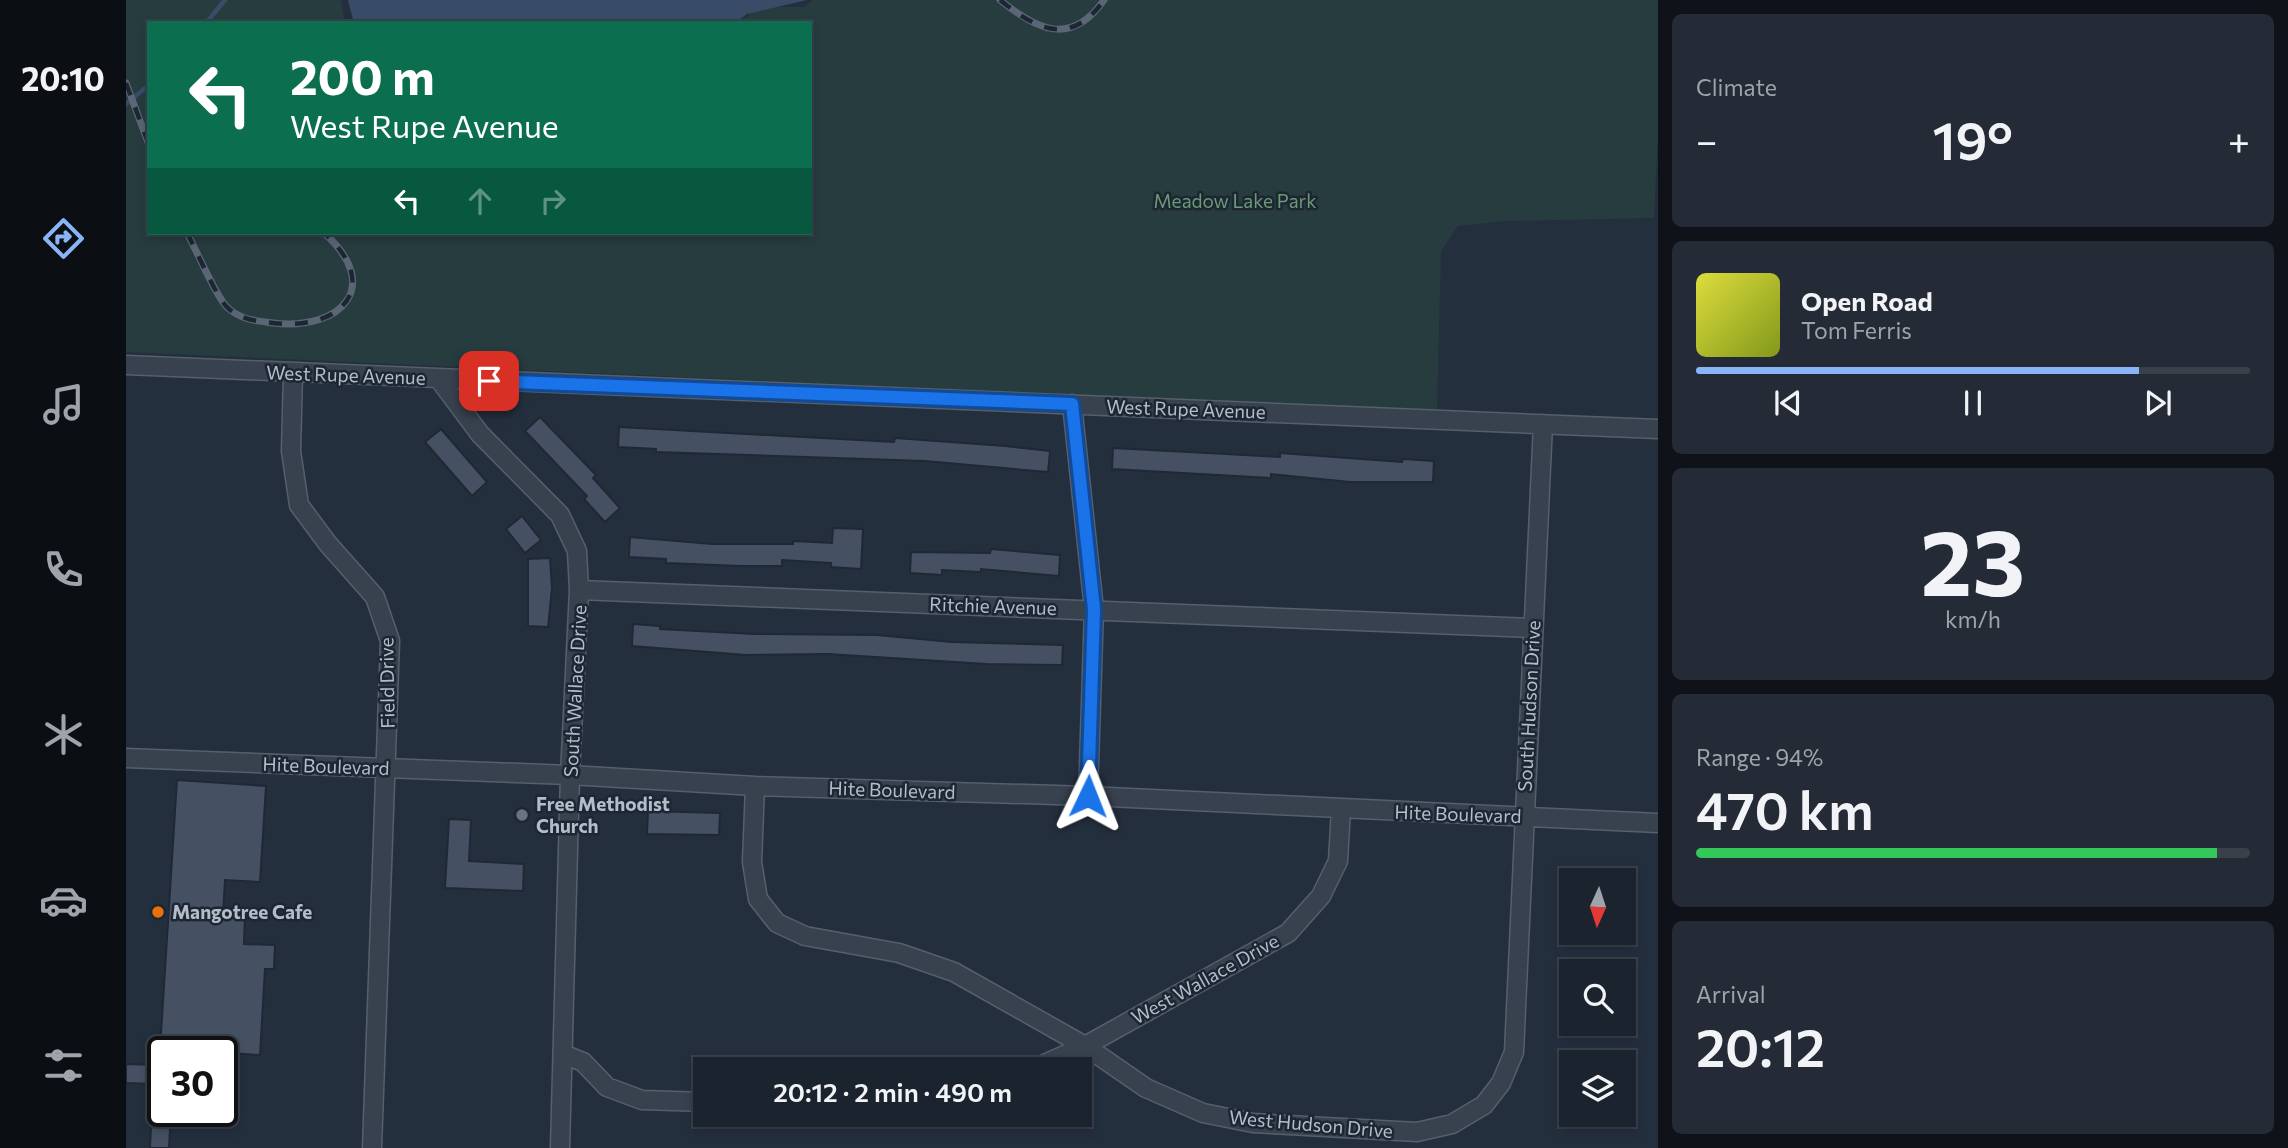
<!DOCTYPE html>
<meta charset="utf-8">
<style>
body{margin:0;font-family:Commissioner,sans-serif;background:#242b36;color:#f1f3f6;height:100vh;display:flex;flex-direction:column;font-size:26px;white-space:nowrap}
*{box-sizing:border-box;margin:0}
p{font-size:23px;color:#a0a4aa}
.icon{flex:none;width:38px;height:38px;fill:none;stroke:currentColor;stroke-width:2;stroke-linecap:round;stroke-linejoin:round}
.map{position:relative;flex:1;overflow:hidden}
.details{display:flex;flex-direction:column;gap:14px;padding:14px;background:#0f1319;width:630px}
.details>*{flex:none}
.guide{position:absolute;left:21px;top:21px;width:665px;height:214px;border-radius:0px;box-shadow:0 4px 10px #0003,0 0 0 2px #39404a;background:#0b6e4f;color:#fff;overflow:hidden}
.needle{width:46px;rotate:183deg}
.fabs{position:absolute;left:1433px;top:868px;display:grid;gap:14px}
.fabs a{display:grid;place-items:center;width:77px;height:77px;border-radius:0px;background:#1b232e;box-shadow:0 4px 10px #0003,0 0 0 2px #39404a;font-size:35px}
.speed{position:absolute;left:21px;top:1036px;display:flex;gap:14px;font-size:35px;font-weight:700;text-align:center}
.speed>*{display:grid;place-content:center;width:91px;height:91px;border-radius:50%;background:#1b232e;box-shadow:0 4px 10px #0003,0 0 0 2px #39404a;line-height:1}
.speed .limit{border:4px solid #111;border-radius:10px;background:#fff;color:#111}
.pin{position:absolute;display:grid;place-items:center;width:60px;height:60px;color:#fff;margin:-30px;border-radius:14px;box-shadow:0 4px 10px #0006}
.me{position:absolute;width:77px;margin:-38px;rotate:2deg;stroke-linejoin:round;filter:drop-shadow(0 0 5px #0008)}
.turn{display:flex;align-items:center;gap:24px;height:147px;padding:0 28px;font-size:32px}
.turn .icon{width:91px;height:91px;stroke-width:2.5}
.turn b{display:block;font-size:49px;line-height:60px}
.lanes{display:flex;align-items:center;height:66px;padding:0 28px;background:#0003;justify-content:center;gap:35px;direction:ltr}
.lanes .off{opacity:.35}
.big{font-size:52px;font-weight:600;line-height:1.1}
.details .tile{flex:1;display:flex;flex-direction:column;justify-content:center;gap:10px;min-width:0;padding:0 24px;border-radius:10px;background:#242b36}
.details .dial{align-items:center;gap:0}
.dial b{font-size:91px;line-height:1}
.song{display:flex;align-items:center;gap:21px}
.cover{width:84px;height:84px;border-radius:10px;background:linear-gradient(135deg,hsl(60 70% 55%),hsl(70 70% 35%))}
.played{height:7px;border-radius:4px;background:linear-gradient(90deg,#8ab4f8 80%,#39404a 80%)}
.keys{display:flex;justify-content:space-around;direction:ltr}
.heat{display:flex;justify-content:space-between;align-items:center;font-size:38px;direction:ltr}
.charge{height:10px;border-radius:5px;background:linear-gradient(90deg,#34c759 94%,#39404a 0)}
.trip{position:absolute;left:567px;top:1057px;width:399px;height:70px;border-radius:0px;background:#1b232e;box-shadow:0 4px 10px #0003,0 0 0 2px #39404a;font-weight:600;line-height:70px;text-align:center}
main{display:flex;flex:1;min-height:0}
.menu{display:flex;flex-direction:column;width:126px;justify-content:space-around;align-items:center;background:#0b0e12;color:#a0a4aa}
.menu .icon{width:49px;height:49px}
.menu .on{color:#8ab4f8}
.menu b{font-size:32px;color:#f1f3f6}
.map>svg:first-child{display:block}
</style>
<main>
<nav class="menu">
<b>20:10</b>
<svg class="icon on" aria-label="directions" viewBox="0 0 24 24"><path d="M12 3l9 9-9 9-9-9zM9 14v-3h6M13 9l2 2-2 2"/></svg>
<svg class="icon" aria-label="music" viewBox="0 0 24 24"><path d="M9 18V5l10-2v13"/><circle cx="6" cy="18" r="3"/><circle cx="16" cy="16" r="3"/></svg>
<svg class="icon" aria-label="phone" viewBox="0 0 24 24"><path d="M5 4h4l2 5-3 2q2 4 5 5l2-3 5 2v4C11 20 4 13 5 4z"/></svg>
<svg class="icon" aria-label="climate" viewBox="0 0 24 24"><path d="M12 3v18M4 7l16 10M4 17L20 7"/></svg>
<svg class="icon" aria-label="car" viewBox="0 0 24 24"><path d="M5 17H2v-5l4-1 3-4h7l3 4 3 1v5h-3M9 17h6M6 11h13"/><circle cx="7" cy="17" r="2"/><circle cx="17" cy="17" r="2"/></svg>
<svg class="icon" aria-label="filters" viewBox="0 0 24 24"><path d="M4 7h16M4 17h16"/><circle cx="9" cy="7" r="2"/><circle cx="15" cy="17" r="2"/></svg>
</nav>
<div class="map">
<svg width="1532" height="1148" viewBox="0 0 1532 1148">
<rect width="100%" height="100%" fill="#242f3e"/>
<path fill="#263c3f" d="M0,0H215L219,23H23V233H684V23H609L636,7H678L687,0H1532V133L1528,218L1380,221L1332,226L1315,251L1311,411L0,352Z"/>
<path fill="#394c67" d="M222,0H681L621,14L609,23H228Z"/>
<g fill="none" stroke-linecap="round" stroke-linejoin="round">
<path stroke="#394c67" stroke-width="4.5" d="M80,23L99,0
M0,104L23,85"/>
</g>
<path fill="#455162" stroke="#1f2835" stroke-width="2" d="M414,417L470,475L467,478L494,508L479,522L458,499L461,496L399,431Z
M493,427L768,442L769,438L879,446L924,451L922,472L799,461L530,452V449L492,447Z
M315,429L361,482L346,496L299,442Z
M987,448L1154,457V453L1276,462L1277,459L1308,461L1307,482H1224L1145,474V478L986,469Z
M396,516L415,540L399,553L380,529Z
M707,528L737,529L735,569L705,567V563L656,560V566H615L540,563V559L503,557L504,537L586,544H667V541L706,543Z
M865,549L934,555L933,576L855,569V572L816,570V575L784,573L785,552L864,553Z
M424,558L426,588L422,627L402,626V559Z
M507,624L534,626V629L629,634L751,635L826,642L937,645L936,665L860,664L702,654L620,655L506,646Z
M51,780L140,786L134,882L99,880L97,914L119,915L118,944L149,945L148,969H139L134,1055L34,1049Z
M522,811L594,813L593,835L521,834Z
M323,819L345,820L343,861L398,864L397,891L319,888Z
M28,1056H37V1111H45L43,1148H24L27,1084L0,1083V1064L27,1065Z"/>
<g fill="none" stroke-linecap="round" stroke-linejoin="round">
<defs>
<path id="minor" d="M0,365L1532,429
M167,373L165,451L173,505L202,544L249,597L264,641L246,1148
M313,379L354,434L434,515L451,551L453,590L444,775L434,1148
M946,404L968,609L962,796
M453,590L1407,628
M0,758L444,775L629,786L962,796L1532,823
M629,786L626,862L632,899L651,923L679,936L773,953L828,972L959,1046L1020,1088L1077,1113L1127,1123L1291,1132L1326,1124L1358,1105L1375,1083L1388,1052L1417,424
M437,1054L457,1062L481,1087L516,1100L579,1102
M907,1069L959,1046L1162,933L1195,896L1212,861L1215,809"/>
</defs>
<use href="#minor" stroke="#565f6c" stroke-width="21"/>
<use href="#minor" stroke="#38414e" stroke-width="18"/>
<defs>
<path id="rail" d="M874,0C911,30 945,47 978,0
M0,83L23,145
M61,233C70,249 91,299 102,308C115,320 131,321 147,323C217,331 257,285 198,233"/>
</defs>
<use href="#rail" stroke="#5a6575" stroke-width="7"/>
<use href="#rail" stroke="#1d2633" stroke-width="4.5" stroke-dasharray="13" stroke-linecap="butt"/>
</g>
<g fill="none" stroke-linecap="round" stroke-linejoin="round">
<defs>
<path id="route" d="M363,381L946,404L968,609L962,796"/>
</defs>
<use href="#route" stroke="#114b97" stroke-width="18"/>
<use href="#route" stroke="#1a73e8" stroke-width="12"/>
</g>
<circle fill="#6b7280" stroke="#1d2633" stroke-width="2.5" cx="396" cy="815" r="7"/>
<circle fill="#e8710a" stroke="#1d2633" stroke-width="2.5" cx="32" cy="912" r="7"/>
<g text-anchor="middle" stroke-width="5" stroke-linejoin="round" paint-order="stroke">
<g font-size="19" fill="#6b9a76" stroke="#1d2633">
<text x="1109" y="208">Meadow Lake Park</text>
</g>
<g font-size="19" fill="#b4bcc9" stroke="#1d2633">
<text transform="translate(220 375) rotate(2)" y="7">West Rupe Avenue</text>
<text transform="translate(1060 409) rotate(2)" y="7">West Rupe Avenue</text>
<text transform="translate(867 606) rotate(2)" y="7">Ritchie Avenue</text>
<text transform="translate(261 683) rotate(-91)" y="7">Field Drive</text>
<text transform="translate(449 691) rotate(-87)" y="7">South Wallace Drive</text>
<text transform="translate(1403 706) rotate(-87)" y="7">South Hudson Drive</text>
<text transform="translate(200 766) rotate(2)" y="7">Hite Boulevard</text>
<text transform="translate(766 790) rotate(2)" y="7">Hite Boulevard</text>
<text transform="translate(1332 814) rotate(2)" y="7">Hite Boulevard</text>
<text transform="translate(1079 979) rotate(-29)" y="7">West Wallace Drive</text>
<text transform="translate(1185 1124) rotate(5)" y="7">West Hudson Drive</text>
</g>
<g font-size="19" font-weight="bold" fill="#b4bcc9" stroke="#1d2633" text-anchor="start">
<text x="410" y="811">Free Methodist<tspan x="410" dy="22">Church</tspan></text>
<text x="46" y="919">Mangotree Cafe</text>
</g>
</g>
</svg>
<div class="fabs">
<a><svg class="needle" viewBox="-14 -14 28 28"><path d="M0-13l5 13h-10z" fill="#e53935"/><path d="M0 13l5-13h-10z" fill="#a0a4aa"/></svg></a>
<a><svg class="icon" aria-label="search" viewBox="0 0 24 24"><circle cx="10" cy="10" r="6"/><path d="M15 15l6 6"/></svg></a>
<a><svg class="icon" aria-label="layers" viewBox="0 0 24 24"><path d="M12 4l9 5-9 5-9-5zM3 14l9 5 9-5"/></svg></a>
</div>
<div class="speed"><div class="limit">30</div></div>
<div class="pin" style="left:363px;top:381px;background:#d93025"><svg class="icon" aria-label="arrive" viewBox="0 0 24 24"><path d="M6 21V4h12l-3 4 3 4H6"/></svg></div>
<svg class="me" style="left:962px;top:796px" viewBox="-20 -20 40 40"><path d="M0-17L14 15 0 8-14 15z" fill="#1a73e8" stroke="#fff" stroke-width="4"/></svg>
<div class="trip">20:12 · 2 min · 490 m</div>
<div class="guide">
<div class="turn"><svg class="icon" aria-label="left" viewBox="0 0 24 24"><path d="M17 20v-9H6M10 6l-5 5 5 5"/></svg><div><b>200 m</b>West Rupe Avenue</div></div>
<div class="lanes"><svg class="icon" aria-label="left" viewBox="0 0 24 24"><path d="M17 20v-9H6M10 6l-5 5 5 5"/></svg><svg class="icon off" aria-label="ahead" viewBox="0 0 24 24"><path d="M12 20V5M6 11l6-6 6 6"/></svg><svg class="icon off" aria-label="right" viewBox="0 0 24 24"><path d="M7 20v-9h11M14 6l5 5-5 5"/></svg></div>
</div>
</div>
<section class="details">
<div class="tile"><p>Climate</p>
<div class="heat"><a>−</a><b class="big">19°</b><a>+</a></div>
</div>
<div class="tile">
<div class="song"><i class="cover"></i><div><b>Open Road</b><p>Tom Ferris</p></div></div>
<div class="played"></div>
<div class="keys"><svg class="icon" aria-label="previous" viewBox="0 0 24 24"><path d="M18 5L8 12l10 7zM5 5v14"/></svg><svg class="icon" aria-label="pause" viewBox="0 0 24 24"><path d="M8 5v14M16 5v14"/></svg><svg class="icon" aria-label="next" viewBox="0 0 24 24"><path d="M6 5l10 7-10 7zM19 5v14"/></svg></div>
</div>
<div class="tile dial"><b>23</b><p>km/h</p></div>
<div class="tile"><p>Range · 94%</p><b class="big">470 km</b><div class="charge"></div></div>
<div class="tile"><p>Arrival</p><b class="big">20:12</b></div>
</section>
</main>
